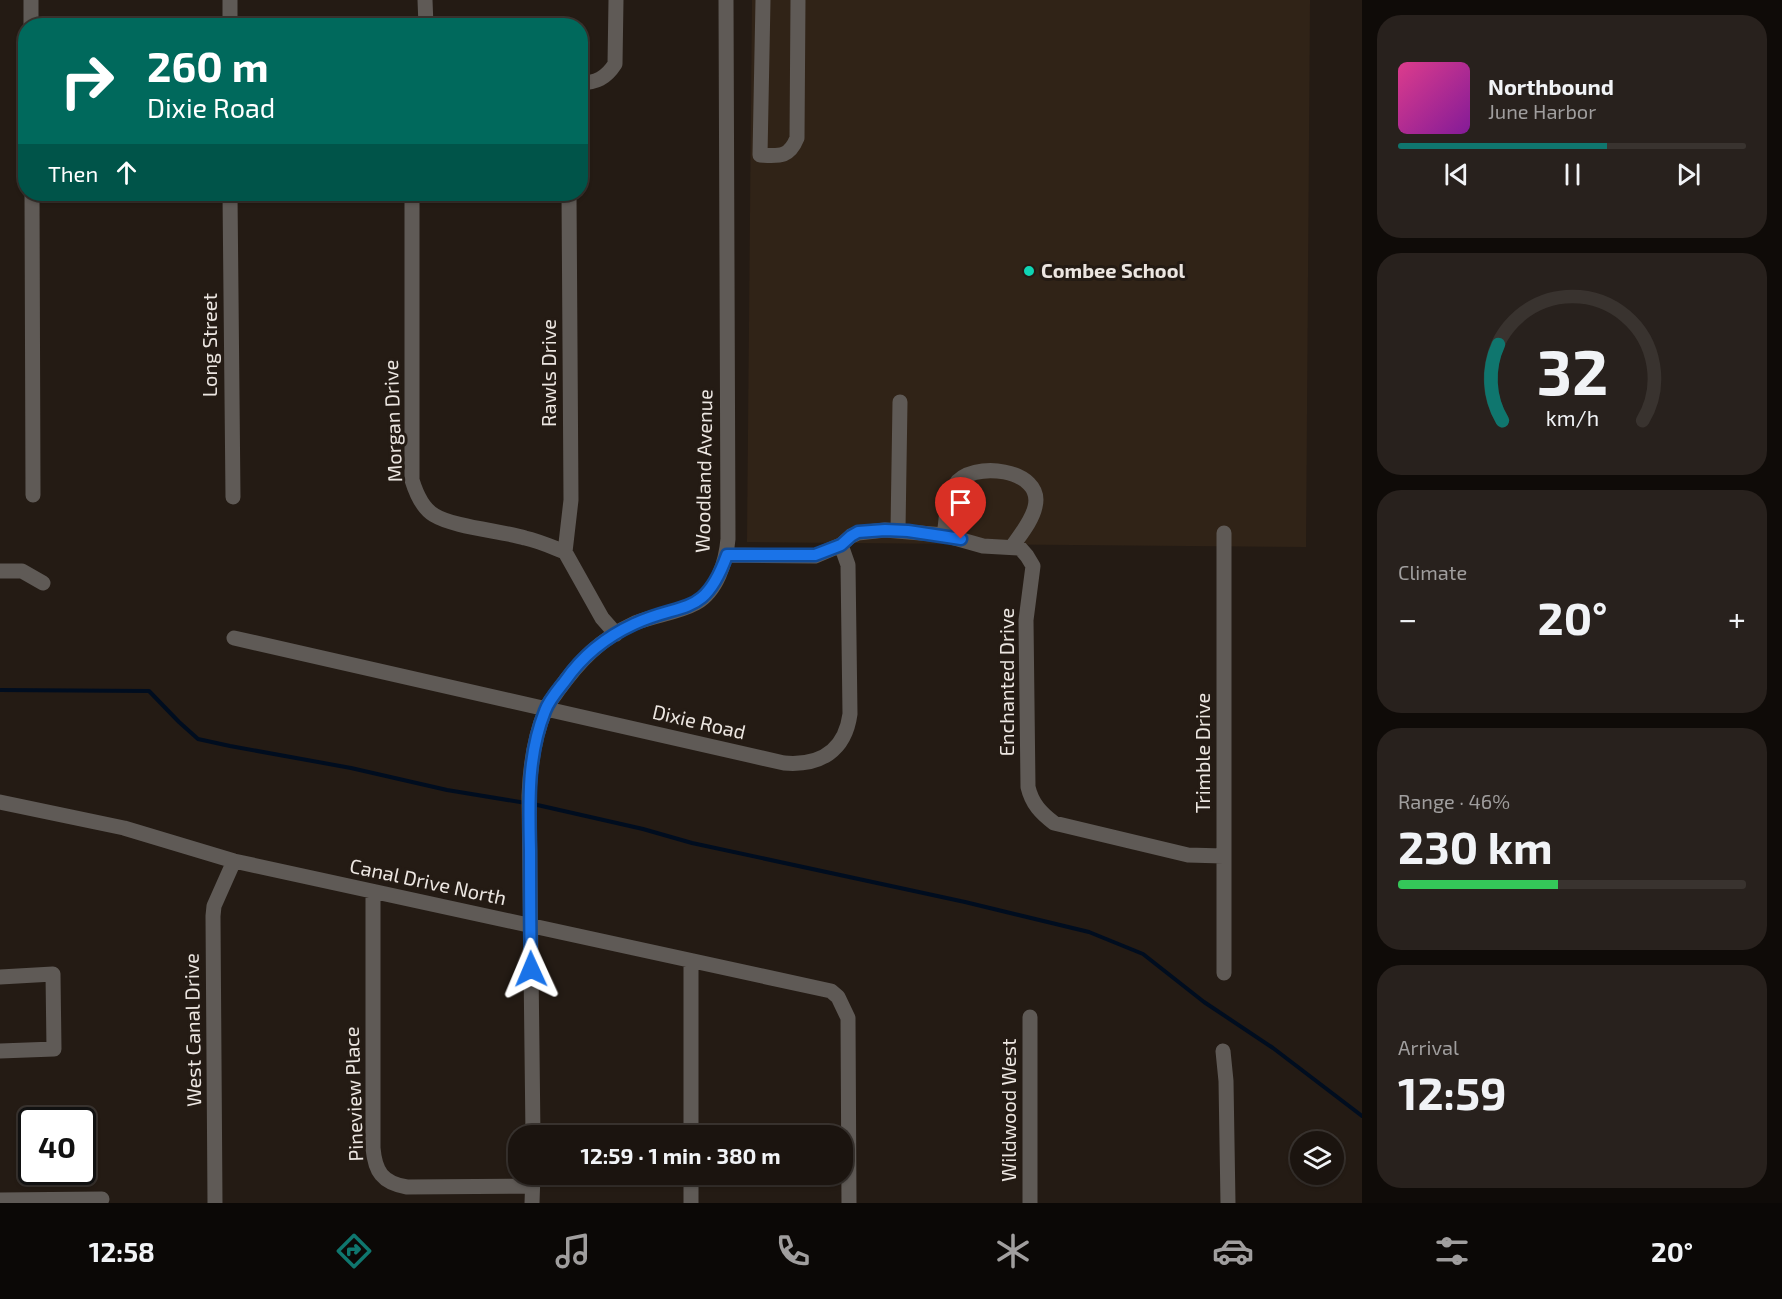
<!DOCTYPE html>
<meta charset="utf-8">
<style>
body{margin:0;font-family:"Exo 2",sans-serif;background:#28211d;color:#f1f3f6;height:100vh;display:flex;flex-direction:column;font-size:22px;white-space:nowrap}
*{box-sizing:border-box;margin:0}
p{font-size:20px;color:#a09e9e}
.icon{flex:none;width:33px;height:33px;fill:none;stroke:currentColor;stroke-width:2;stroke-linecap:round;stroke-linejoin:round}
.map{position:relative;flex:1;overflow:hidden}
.panel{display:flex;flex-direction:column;gap:15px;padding:15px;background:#0f0b08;width:420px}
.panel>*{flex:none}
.top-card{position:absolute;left:18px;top:18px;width:570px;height:183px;border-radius:24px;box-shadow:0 2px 4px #0004,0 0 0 2px #39332f;background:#00695c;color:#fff;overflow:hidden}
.buttons{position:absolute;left:1290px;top:1131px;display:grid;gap:12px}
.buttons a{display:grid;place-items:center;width:54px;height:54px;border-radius:50%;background:#1b140f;box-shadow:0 2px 4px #0004,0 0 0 2px #39332f;font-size:30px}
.speed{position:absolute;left:18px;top:1107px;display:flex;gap:12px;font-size:30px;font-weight:700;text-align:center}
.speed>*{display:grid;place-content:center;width:78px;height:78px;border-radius:50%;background:#1b140f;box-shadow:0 2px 4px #0004,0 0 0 2px #39332f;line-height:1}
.speed .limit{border:3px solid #111;border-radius:9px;background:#fff;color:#111}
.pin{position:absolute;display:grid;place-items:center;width:51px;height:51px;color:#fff;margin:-62px -26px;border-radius:50% 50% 50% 0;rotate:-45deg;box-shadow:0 0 6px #0007}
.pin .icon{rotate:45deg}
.me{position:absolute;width:66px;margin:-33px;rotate:359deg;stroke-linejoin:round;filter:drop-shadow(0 0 4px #0008)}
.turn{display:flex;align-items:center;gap:21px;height:126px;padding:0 30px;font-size:27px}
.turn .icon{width:78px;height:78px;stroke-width:2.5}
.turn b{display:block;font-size:42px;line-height:51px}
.then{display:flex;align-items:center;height:57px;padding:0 30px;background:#0003;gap:12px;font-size:22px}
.big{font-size:45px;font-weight:700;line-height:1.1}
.panel .widget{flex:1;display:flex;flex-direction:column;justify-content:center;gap:9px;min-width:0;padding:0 21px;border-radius:24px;background:#28211d}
.panel .dial{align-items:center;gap:0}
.dial svg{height:156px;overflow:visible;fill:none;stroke:#39332f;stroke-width:7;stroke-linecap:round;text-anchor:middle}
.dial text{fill:#f1f3f6;stroke:none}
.song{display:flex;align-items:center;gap:18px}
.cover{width:72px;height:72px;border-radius:9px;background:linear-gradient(135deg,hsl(330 70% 55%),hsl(290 70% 35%))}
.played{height:6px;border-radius:3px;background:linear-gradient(90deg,#0f766e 60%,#39332f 60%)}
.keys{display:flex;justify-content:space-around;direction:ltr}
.heat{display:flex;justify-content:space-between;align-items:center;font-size:33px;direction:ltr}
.charge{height:9px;border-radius:4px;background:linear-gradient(90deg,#34c759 46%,#39332f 0)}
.trip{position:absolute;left:508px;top:1125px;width:345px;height:60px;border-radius:24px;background:#1b140f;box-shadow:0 2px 4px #0004,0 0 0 2px #39332f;font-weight:700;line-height:60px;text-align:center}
.tabs{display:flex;height:96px;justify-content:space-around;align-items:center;background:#0b0806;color:#a09e9e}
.tabs .icon{width:42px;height:42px}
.tabs .current{color:#0f766e}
.tabs b{font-size:27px;color:#f1f3f6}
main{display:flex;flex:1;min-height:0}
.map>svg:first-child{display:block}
</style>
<main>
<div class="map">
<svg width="1362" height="1203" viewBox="0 0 1362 1203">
<rect width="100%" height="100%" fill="#241b14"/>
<path fill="#302317" d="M752,0H1310L1306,547L747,542Z"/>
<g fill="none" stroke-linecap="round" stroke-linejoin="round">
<path stroke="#000d1f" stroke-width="4" d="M0,690L149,691L179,722L198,739L230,746L351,768L447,790L526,803
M533,804L643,829L692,843L965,902L1089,932L1143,954L1204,1002L1273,1048L1362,1116"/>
<path stroke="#5f5a56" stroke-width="15" d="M31,0V26
M230,0V26
M425,0L426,26
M763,0L760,155C779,156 789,158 797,138L798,0
M580,83C596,83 606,78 615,64L616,0
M32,194L33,495
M230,194L233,497
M412,194V480C416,493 422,508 434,515C453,527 502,531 525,538C539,541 552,547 565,552L602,618L616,634
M898,530L900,402
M1224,533V973
M944,535C947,519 946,498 955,485C970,460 1045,468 1035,507C1032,521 1020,535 1012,547
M565,552L571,500L569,194
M727,555L815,556L841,545L851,536L858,533L885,530L944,535L983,546L1020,548L1027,556L1033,566L1026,620L1028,787C1032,804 1041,813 1054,823L1188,855L1223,856
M0,571H22L43,583
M234,638L784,763C820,766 845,751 850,714L848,565L841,545
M0,802L124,828L234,861L831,991L838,997L848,1018L849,1203
M373,892V1148C375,1171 382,1183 407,1187L532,1186
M0,977L53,974L54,1049L0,1051
M1030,1017V1203
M1223,1051L1226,1081L1228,1203
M533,1136L529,796C530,767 534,738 545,711C547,704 553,698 557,692C579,661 600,639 635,623C655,615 678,613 696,603C717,591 726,562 728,539L726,0
M691,1136V961
M691,1174V1203
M0,1200L102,1199
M215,1203L213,916L214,906L234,861
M532,1203L533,1174"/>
</g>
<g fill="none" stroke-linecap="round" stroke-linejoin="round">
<defs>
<path id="route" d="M531,969C530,929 530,890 530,850C529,803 527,756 545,711C549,700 558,690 565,681C583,655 606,637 634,624C684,601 704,618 727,555H815L841,545L851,536L858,532L885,530L908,531L961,539"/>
</defs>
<use href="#route" stroke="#114b97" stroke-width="15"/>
<use href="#route" stroke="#1a73e8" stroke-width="10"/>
</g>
<circle fill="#0fd5b4" stroke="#241b14" stroke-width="2" cx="1029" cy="271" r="6"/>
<g text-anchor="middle" stroke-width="6" stroke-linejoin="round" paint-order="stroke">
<g font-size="20" font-weight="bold" fill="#ece6e1" stroke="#241b14" text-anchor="start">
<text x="1041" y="278">Combee School</text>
</g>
<g font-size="20" fill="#ece6e1" stroke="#241b14">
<text transform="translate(210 345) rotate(-90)" y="7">Long Street</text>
<text transform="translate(549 373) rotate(-90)" y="7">Rawls Drive</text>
<text transform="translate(393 421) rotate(-92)" y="7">Morgan Drive</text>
<text transform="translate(704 471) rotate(-89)" y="7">Woodland Avenue</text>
<text transform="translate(1007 682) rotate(-90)" y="7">Enchanted Drive</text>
<text transform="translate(699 722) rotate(13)" y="7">Dixie Road</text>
<text transform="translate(1203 753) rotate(-90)" y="7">Trimble Drive</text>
<text transform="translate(428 882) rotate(12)" y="7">Canal Drive North</text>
<text transform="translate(193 1030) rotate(-91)" y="7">West Canal Drive</text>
<text transform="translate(354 1094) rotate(-92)" y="7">Pineview Place</text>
<text transform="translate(1009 1110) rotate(-90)" y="7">Wildwood West</text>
</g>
</g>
</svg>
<div class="buttons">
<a><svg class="icon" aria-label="layers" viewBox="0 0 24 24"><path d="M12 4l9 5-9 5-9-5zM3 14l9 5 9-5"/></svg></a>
</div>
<div class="speed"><div class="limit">40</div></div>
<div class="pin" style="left:961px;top:539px;background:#d93025"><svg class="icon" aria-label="arrive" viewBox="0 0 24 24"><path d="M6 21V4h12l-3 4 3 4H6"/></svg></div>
<svg class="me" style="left:531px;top:969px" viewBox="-20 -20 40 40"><path d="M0-17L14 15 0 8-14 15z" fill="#1a73e8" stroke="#fff" stroke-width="4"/></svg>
<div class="trip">12:59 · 1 min · 380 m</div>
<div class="top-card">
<div class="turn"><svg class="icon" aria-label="right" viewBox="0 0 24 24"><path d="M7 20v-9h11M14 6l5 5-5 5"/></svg><div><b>260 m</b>Dixie Road</div></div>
<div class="then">Then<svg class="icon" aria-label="ahead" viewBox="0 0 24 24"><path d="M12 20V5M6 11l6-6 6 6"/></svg></div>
</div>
</div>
<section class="panel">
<div class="widget">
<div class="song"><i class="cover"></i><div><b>Northbound</b><p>June Harbor</p></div></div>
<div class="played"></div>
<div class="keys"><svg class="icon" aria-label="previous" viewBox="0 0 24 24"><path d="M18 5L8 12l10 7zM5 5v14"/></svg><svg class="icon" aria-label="pause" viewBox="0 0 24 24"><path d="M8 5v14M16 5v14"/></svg><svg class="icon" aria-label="next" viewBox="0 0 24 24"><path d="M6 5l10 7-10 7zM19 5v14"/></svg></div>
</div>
<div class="widget dial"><svg viewBox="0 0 100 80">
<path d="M14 69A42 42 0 1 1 86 69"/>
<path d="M14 69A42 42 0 0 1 12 30" stroke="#0f766e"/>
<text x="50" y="56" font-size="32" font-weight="700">32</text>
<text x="50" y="72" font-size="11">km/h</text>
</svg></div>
<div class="widget"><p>Climate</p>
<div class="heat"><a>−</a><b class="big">20°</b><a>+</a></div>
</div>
<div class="widget"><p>Range · 46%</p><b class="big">230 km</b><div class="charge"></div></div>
<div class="widget"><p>Arrival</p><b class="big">12:59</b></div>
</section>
</main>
<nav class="tabs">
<b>12:58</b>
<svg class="icon current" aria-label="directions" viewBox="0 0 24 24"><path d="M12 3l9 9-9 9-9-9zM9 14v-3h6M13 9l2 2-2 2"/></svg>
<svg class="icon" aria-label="music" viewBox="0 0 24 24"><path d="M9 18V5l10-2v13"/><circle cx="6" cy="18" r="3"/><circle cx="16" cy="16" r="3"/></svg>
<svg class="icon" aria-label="phone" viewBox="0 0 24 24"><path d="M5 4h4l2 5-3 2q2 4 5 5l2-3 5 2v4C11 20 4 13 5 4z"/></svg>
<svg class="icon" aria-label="climate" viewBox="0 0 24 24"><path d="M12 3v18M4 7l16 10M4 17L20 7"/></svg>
<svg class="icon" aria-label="car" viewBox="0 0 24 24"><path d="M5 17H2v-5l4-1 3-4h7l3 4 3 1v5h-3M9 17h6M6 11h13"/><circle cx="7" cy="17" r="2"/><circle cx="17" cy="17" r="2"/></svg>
<svg class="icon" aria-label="filters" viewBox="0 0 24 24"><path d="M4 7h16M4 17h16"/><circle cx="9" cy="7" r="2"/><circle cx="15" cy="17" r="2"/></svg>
<b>20°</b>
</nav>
